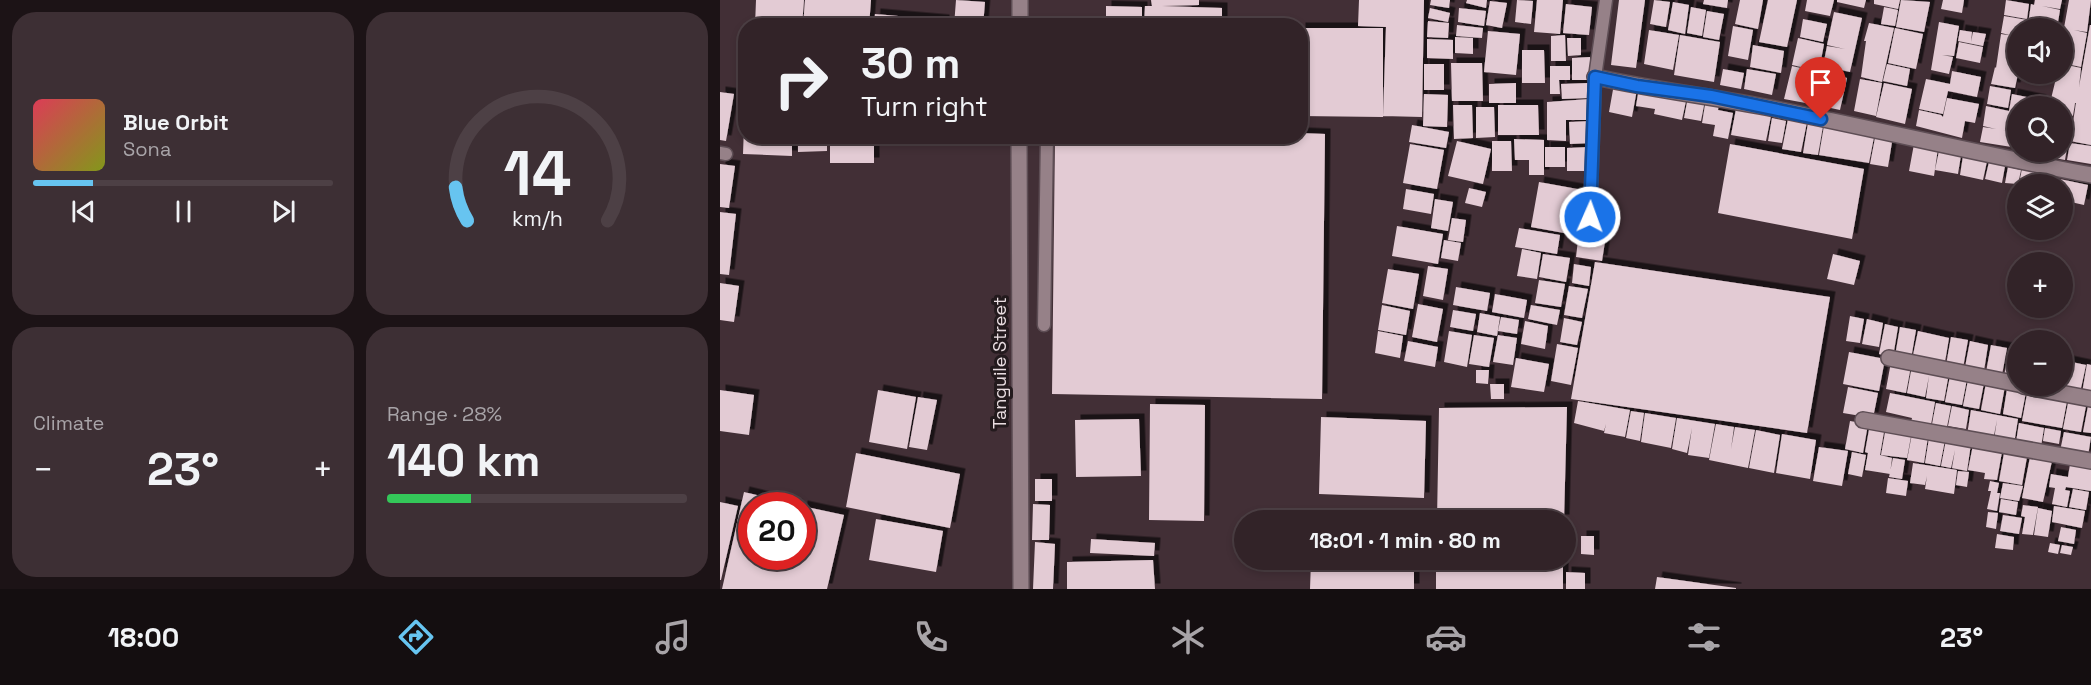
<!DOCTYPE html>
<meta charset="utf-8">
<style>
body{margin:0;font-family:"Space Grotesk",sans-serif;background:#3d2f34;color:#f1f3f6;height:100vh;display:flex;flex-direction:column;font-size:22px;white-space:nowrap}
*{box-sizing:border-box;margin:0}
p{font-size:20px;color:#a8a4a8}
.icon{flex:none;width:33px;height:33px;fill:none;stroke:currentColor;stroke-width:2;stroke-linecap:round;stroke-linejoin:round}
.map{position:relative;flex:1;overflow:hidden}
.details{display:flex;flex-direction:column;gap:12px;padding:12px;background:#1c1316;width:720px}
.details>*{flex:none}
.top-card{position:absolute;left:18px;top:18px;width:570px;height:126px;border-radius:24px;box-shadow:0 3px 9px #0003,0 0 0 2px #4d4045;background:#322328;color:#f1f3f6;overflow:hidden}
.controls{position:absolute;left:1287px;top:18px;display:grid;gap:12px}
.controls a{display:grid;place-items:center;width:66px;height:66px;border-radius:50%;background:#322328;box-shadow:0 3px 9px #0003,0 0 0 2px #4d4045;font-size:30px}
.speed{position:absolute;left:18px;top:492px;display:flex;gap:12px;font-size:30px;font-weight:700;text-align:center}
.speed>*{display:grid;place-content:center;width:78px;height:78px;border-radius:50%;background:#322328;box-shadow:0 3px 9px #0003,0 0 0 2px #4d4045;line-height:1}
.speed .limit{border:9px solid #d22;background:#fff;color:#111}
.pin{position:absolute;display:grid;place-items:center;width:51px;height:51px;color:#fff;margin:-62px -26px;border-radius:50% 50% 50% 0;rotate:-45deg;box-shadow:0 0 6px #0007}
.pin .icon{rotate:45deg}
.me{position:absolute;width:66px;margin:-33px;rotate:2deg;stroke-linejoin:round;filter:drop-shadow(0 0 4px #0008)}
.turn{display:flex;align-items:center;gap:21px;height:126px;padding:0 24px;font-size:27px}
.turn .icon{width:78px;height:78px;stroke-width:2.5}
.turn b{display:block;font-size:42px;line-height:51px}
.big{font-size:45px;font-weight:800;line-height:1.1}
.details .card{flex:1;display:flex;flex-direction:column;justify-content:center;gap:9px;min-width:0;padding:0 21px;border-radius:24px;background:#3d2f34}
.details .dial{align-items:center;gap:0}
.dial svg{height:156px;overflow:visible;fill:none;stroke:#4d4045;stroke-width:7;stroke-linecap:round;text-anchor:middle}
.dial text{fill:#f1f3f6;stroke:none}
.song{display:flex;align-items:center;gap:18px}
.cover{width:72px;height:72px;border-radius:9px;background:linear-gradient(135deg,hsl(350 70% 55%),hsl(70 70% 35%))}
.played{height:6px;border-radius:3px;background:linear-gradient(90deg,#67c4f0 20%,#4d4045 20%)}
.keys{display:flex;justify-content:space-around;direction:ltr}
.heat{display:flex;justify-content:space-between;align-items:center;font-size:33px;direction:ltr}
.charge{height:9px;border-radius:4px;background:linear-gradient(90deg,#34c759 28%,#4d4045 0)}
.details .tiles{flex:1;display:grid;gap:12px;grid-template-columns:repeat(2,1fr)}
.trip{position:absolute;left:514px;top:510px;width:342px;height:60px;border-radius:30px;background:#322328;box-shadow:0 3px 9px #0003,0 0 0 2px #4d4045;font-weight:800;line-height:60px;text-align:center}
.menu{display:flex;height:96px;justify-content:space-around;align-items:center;background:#140e10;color:#a8a4a8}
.menu .icon{width:42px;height:42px}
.menu .active{color:#67c4f0}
.menu b{font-size:27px;color:#f1f3f6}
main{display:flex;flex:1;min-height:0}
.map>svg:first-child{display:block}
</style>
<main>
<section class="details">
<div class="tiles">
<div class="card">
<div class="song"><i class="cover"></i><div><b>Blue Orbit</b><p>Sona</p></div></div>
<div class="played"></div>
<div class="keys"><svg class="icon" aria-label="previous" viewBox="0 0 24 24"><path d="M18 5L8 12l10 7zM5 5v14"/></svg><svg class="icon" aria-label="pause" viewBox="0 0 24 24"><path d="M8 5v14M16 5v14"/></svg><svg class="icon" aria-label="next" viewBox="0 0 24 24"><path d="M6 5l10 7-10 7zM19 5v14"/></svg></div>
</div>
<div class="card dial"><svg viewBox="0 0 100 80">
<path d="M14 69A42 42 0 1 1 86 69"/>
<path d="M14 69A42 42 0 0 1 8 52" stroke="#67c4f0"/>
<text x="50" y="56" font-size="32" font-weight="700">14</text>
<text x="50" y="72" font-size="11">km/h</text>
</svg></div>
<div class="card"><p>Climate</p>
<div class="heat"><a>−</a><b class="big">23°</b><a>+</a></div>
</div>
<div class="card"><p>Range · 28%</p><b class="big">140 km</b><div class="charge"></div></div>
</div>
</section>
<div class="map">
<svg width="1371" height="589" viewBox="0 0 1371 589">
<defs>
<filter id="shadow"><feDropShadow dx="5.5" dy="-5.5" stdDeviation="0" flood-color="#0009"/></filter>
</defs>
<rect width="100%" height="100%" fill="#422f36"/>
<path fill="#e3cbd4" filter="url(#shadow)" d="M36,0H84L82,26H35Z
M85,0H151L149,26H83Z
M236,0L265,2L263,26H234Z
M431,0H479V5L442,6L502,8V26H424L425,6H432Z
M639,0H704L702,117L663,116L666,27L638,26Z
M711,0H730L729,8L710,5Z
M747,0H767L766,8L746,3Z
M797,0L813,1L811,24L795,22Z
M817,0H843L840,34L814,32Z
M899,0H925L916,68L891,65Z
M934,0L950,2L946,27L930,24Z
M984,0H1008L1007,8L983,4Z
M1020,0H1043L1038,29L1015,24Z
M1048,0H1077L1067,47L1039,42Z
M1087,0H1114L1110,16L1085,11Z
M1117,0H1146L1144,8L1117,2Z
M1154,0H1180L1178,9L1154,4Z
M1181,0L1210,2L1204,32L1176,27Z
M1223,0H1244L1242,13L1221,9Z
M1286,0L1309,4L1307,19L1284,15Z
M1315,0H1342L1340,9L1322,6L1340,10L1337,28L1308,24L1311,4L1314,5Z
M1349,0H1371L1367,32L1354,30L1367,33L1361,67L1342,63V39Z
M770,1L787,3L782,28L766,25Z
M953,2L969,5L965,34L948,30Z
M846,4L872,7L869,35L843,33Z
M386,6L422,7V26H386Z
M971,7L986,10L982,36L967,33Z
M1164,7L1178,10L1175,26L1161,24Z
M710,8L730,13L728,22L708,18Z
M739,8L766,11L764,26L738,22Z
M987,11L1004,14L999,40L983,37Z
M1114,12L1142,18L1130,72L1103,66L1107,46L1125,49L1107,45Z
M155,14L224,20V26H154Z
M1284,16L1307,20L1305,28H1298V54L1287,53L1298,55V74L1295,88L1271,84L1275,67L1276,68L1281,34L1294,36L1281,33Z
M1083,19L1107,24L1103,42L1080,37Z
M708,21L729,23L728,38L707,37Z
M1219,22L1239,26L1234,56L1222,55L1233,57L1229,74L1211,70Z
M1149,23L1174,28L1162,82L1141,77L1146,41H1144Z
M737,25L763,28L762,38L736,36Z
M1370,25H1371V145L1350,141L1356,103H1355L1353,116L1342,114V106H1336L1337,100L1331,99L1337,74H1342V64L1361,68L1359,87Z
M1013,26L1033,30L1028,60L1008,56Z
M580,28H663V117L580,116Z
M1175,28L1203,34L1196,69L1168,63Z
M929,30L959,35L953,70L924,64Z
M1240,30L1252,32L1251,42L1253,32L1266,34L1263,46L1238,41Z
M768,31L800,34L796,75L764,72Z
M845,35L846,61H831V36Z
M960,35L1000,42L994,82L954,75Z
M735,37L753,38V54L735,53Z
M847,38H861V55L848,56Z
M1078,38L1104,44L1099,71L1072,65Z
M707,39L733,40V59L707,58Z
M1239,42L1263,47L1260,63L1236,58Z
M1033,45L1064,51L1061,73L1030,67Z
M802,50H824L825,83H802Z
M870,57V80H852V58Z
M731,63H762L763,101H732Z
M704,64H724V90H704Z
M1167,64L1190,69L1187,86L1163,81Z
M830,66H850V80H839L840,94H830Z
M1072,66L1098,72L1091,104L1064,99Z
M1003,69L1024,73L1021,89L1000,85Z
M1027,69L1056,74L1052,95L1024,89Z
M1232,71L1261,77L1257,97L1228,91L1223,114L1199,109L1206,79L1230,84Z
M1099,72L1127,78L1120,110L1092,104Z
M1140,79L1162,83L1156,116L1134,111Z
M796,83V103H769V84Z
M868,83V98L842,99L841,84Z
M1164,83L1192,89L1185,124L1156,117Z
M894,84L917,89L912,117L889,112Z
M1270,86L1291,90L1288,108L1267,104Z
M919,88L967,96L962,120L934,114L935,109L916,106Z
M0,92L14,94L6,141L0,140Z
M704,94L728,95L727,127L703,126Z
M1292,94L1321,100L1320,106H1298L1296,132L1283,130L1298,133V148L1260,142L1263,127L1276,129L1263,126L1266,106L1289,111Z
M968,97L985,100L981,121L964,118Z
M1227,98L1259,104L1255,123L1245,121L1242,138L1196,126L1199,110L1221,115L1223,117Z
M870,99V120H846V141L827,140V102Z
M986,99L999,102L998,110L1013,113L1008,139L993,136L995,125L982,123Z
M733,105H752L753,138L734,139Z
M778,105H818L819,135H778Z
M756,107H774L775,137L756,138Z
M1016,109L1051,116L1046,141L1011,135Z
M1052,118L1066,121L1062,143L1048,141Z
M1068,119L1087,122L1081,152L1062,149Z
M871,121L872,143L850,144L849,122Z
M1088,123L1103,126L1098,155L1083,153Z
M692,125L729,132L726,148L689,142Z
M24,126H26V136H72V156L23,154Z
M1104,126L1154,137L1149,163L1099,155Z
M580,133L605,134L602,399L332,394L335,136H580Z
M78,136H107V151L78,152Z
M110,136H154V163H110Z
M226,136H261L260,144L226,141Z
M1155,138L1172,142L1168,167L1150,164Z
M794,139L824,140V175H809V160H795Z
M737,141L771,149L763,184L728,176Z
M772,141H791L792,171H772Z
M1342,142H1348L1345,160L1318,155L1319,152H1342Z
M1350,143L1371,146V164L1347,160Z
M690,144L724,150L717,189L683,183Z
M1010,144L1144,169L1132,239L998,213Z
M1194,144L1218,148L1214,176L1189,171Z
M825,147H845V167H825Z
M869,147V171H847V148Z
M1219,151L1241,155L1238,174L1215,170Z
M1243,156L1267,161L1263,180L1240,175Z
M1269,162L1285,166L1282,183L1265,179Z
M0,164L15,166L9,208L0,207Z
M1288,167L1301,170L1298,184L1285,183Z
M1302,169L1318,172L1315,184H1299Z
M1340,179L1368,185L1364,205L1342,200V184H1339Z
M819,182L863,190L855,235L811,227Z
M749,188L766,192L762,207L745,203Z
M686,189L714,194L711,214L683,209Z
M715,199L733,202L728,231L711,228Z
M0,212L16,214L9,275L0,274Z
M732,218L746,220L743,242L728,240Z
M677,226L723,234L718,264L672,256Z
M799,228L840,235L837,254L795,247Z
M859,231L886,235L882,261L856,257Z
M724,240L741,243L738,261L721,258Z
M802,249L821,253L817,279L797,276Z
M823,254L850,258L846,282L819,277Z
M1113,254L1140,261L1134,285L1107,279Z
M875,262L1110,297L1087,433L851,399Z
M854,264L871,267L869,286L852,283Z
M708,266L728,269L723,300L703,296Z
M668,269L699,274L693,309L662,303Z
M819,280L845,284L841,307L815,303Z
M0,283L19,286L14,322L0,320Z
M849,286L868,289L862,318L844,315Z
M736,287L770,293L767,311L733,305Z
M775,294L807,300L804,318L772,312Z
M698,304L723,309L717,342L692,337Z
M662,305L690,311L686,335L658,330Z
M811,305L840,310L837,325L808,319Z
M733,310L756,314L753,331L730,327Z
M760,313L780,317L777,336L757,332Z
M1130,316L1144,319L1140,343L1126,341Z
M781,317L799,320L797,334L778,331Z
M844,318L862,322L857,345L840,342Z
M1147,319L1163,323L1159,347L1142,344Z
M805,321L828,326L825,349L801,344Z
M1165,324L1178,327L1173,357L1159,354Z
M1180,327L1196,330L1191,359L1175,356Z
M658,331L683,336L680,358L655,353Z
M729,331L752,335L747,367L724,362Z
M1198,331L1229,338L1225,362L1192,360Z
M754,335L774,338L769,367L749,364Z
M778,335L797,338L793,365L773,362Z
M1231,337L1248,340L1243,368L1226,365Z
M688,341L718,347L715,367L684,361Z
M1250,341L1268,345L1264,371L1245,367Z
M837,344L858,348L851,385L831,381Z
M1271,345L1287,348L1282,375L1266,372Z
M1289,348L1298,350V379L1284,376Z
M1129,352L1165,359L1159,391L1123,384Z
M796,358L829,364L824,392L791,387Z
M1342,360L1366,365L1360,393L1338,386H1342Z
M1171,362L1191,366L1186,393L1166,389Z
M1367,364L1371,365V395L1362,393Z
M1192,366L1229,373L1224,401L1206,398L1209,376L1205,397L1187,393Z
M756,370H769L768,384L756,383Z
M1230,376L1247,379L1242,405L1225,402Z
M1248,380L1264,383L1259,409L1243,406Z
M1266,383L1285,386L1280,414L1261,410Z
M770,384H784V399H771Z
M1128,387L1158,393L1153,418L1123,413Z
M1287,389L1306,392L1301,418L1283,414Z
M0,390L34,395L29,435L0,431Z
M158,390L196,397L187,449L149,442Z
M1170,393L1215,402L1211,425L1191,422L1192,418L1166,412Z
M1307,394L1347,401L1342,428L1302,421Z
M198,397L217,400L207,450L189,447Z
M858,401L910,410L905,437L884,433L886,424L884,431L854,423Z
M1216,403L1231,406L1227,427L1212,424Z
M1348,403L1366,406L1361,432L1343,429Z
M430,404L485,405L484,521L429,520Z
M1232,406L1249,410L1246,429L1228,426Z
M1368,406L1371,407V433L1363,432Z
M847,407L844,520H717L719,408Z
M1251,410L1298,419L1294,444L1274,440L1277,420L1273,440L1247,435Z
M911,411L924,413L920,441L906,438Z
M925,413L956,418L951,448L921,442Z
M601,417L706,421L704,498L599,494Z
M957,418L995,424L989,458L968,455L972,428L967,453L952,449Z
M419,419L421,476L356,477L355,420Z
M1130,421L1148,424L1143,453L1125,449Z
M1299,423L1324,428L1321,447L1296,442Z
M996,424L1014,427L1011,449L1015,427L1035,430L1028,468L989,460Z
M1150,424L1165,426L1160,455L1172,458L1170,474L1145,470L1148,453L1145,452Z
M1166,427L1192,431L1187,458L1161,455Z
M1325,428L1341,431L1339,444L1323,441Z
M1036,430L1060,435L1054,473L1029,468Z
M1344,432L1371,437L1368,456L1340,451Z
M1062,434L1096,440L1090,479L1056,473Z
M1192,434L1208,437L1204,463L1187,460Z
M1209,438L1225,440L1220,466L1205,463Z
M1226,440L1251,444L1247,471L1232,468L1235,450L1231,468L1221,466Z
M1253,445L1282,452L1277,480L1264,479L1265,473L1248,470Z
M1099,447L1128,451L1122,486L1093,481Z
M1132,452L1146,455L1142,477L1128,474Z
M136,453L240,474L230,528L126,507Z
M1284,453L1307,457L1302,485L1279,481Z
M1310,457L1332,461L1323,502L1302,498Z
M1173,458L1185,460L1182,479L1169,477Z
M1193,463L1237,470L1234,494L1205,489L1207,476L1205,485L1190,483Z
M1350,464L1371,468V491L1346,487L1345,490L1350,491L1347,507L1332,504L1335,488L1329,487L1331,474L1348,477Z
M1238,471L1249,472L1247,487L1236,485Z
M1168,478L1188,481L1186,496L1166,493Z
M315,479H332V501H315Z
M1270,481L1279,483L1277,493H1280L1277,511L1267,509L1271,491H1268Z
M1283,483L1303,486L1299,501L1280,498Z
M1353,489L1369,492L1366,510L1349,507Z
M24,492L78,505L32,506V556H82V506L124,515L107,589H2Z
M1281,499L1298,502L1296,515L1279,512Z
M0,502L18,506L1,580H0Z
M313,504L330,505L329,540H312Z
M1303,505L1318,507L1313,535L1302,534L1305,517L1301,516Z
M1334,506L1365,511L1362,528L1332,522Z
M1318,508L1332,511L1328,537L1314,535Z
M1268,512L1278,513L1276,529L1266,527Z
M591,514L694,515V520H591Z
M1283,515L1302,518L1299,534L1280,531Z
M156,519L223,531L216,572L149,560Z
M1341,527L1356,530L1354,544L1338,541Z
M1277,534L1294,537L1293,550L1275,548Z
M861,536H874V555L861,554Z
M371,539L435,543L434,556L370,553Z
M315,542L335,544L333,589H313Z
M1330,543L1340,545L1338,554L1328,552Z
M1342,545L1353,547L1351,555L1340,553Z
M433,560L435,589H347V562Z
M591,560H694V589H590Z
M716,560H843V589H716Z
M846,572L865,573V589H846Z
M937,577L1016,588V589H935Z"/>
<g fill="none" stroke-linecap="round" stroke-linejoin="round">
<defs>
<path id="lane" d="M0,153L6,154
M870,217L875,77L886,0
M324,325L327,136"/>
<path id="street" d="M300,26V0
M875,77C935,90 995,97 1055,109C1160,130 1265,155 1371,175
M299,136L301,589
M1169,358L1298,384
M1303,386L1371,399
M1143,420L1371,461"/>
</defs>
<use href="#lane" stroke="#5e4e55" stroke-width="15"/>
<use href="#street" stroke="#5e4e55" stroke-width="18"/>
<use href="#lane" stroke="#968188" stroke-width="12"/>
<use href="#street" stroke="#968188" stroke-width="15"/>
</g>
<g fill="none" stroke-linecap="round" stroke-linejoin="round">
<defs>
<path id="route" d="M870,217L875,77L917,86L991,96L1101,119"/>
</defs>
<use href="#route" stroke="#114b97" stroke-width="15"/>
<use href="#route" stroke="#1a73e8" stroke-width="10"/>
</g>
<g text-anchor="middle" stroke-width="6" stroke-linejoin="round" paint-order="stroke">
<g font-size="18" fill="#e9dde1" stroke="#231a1d">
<text transform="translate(280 363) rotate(-90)" y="6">Tanguile Street</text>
</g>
</g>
</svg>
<div class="controls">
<a><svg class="icon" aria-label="sound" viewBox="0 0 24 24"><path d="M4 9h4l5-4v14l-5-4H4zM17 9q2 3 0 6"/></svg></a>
<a><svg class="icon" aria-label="search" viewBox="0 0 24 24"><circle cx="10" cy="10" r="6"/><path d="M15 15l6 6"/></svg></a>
<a><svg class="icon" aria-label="layers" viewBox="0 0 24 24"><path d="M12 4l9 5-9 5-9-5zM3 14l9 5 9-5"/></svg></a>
<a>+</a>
<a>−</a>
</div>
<div class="speed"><div class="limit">20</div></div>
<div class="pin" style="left:1101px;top:119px;background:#d93025"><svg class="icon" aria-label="arrive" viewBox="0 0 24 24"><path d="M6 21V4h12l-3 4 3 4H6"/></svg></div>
<svg class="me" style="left:870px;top:217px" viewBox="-20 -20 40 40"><circle r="17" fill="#1a73e8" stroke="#fff" stroke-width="3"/><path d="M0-11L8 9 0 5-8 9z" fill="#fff"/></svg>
<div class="trip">18:01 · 1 min · 80 m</div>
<div class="top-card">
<div class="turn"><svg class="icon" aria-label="right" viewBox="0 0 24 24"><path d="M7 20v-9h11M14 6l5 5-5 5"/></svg><div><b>30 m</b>Turn right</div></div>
</div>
</div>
</main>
<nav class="menu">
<b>18:00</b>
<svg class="icon active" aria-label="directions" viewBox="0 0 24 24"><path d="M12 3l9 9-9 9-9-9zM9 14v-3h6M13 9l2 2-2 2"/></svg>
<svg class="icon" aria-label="music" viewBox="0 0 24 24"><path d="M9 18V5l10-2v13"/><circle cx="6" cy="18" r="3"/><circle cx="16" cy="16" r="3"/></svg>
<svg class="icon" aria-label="phone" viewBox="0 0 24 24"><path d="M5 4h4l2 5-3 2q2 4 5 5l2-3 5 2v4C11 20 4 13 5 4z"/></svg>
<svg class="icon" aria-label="climate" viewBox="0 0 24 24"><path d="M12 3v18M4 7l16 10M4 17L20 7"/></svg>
<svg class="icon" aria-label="car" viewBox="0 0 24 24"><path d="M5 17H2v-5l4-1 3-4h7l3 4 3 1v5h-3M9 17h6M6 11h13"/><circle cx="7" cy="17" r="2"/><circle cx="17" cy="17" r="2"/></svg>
<svg class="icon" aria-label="filters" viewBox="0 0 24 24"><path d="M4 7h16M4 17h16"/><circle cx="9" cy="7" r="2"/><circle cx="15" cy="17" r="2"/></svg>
<b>23°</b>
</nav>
